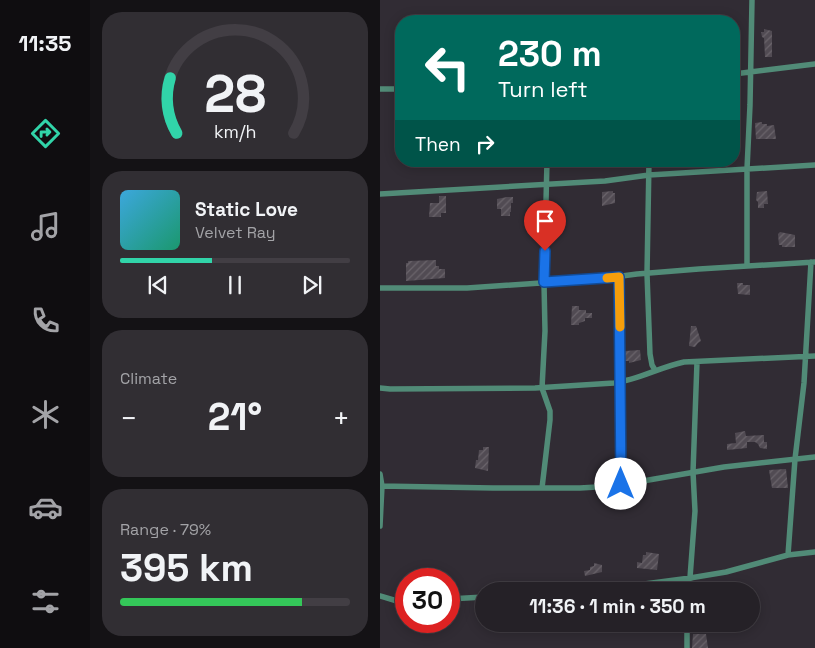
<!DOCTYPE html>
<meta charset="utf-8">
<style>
body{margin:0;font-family:"Space Grotesk",sans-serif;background:#312e33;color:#f1f3f6;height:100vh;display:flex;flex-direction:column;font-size:19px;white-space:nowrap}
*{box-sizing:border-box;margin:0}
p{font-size:16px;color:#a3a3a7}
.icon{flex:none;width:28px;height:28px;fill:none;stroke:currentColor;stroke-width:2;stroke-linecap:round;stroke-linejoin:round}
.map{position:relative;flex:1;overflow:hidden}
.side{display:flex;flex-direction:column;gap:12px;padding:12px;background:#141215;width:290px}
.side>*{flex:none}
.banner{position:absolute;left:15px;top:15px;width:345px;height:152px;border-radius:20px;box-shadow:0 2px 12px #0003,0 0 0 1px #423e44;background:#00695c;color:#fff;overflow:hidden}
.speed{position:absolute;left:15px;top:568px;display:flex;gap:10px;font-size:25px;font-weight:700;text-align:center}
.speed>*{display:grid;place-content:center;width:65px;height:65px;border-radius:50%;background:#252127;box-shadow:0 2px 12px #0003,0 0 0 1px #423e44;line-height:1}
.speed .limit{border:8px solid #d22;background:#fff;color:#111}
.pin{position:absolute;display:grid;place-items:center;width:42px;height:42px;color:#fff;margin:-51px -21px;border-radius:50% 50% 50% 0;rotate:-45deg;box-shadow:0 0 5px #0007}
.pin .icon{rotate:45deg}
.me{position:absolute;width:55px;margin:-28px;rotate:0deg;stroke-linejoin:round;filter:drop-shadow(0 0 4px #0008)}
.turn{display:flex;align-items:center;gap:18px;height:105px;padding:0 20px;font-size:22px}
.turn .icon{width:65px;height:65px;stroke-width:2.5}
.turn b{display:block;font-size:35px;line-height:42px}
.then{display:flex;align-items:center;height:48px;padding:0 20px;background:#0003;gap:10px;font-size:19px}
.big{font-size:38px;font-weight:600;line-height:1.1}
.side .card{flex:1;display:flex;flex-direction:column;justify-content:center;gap:8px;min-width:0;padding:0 18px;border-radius:20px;background:#312e33}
.side .dial{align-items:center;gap:0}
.dial svg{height:130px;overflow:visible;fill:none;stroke:#423e44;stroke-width:7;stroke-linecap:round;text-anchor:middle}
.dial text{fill:#f1f3f6;stroke:none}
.song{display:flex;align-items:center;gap:15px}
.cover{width:60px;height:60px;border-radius:8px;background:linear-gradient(135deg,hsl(200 70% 55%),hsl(160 70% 35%))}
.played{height:5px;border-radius:2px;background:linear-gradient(90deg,#31d4a9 40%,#423e44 40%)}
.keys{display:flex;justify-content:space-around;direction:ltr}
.heat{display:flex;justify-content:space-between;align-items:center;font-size:28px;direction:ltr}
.charge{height:8px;border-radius:4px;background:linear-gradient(90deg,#34c759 79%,#423e44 0)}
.trip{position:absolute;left:95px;top:582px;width:285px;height:50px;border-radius:25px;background:#252127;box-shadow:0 2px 12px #0003,0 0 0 1px #423e44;font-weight:600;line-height:50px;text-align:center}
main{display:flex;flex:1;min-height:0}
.menu{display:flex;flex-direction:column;width:90px;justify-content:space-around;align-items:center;background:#0f0d10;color:#a3a3a7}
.menu .icon{width:35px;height:35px}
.menu .current{color:#31d4a9}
.menu b{font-size:22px;color:#f1f3f6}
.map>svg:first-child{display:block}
</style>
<main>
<nav class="menu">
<b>11:35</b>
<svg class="icon current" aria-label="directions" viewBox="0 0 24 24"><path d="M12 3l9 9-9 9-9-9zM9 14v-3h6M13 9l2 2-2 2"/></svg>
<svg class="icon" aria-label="music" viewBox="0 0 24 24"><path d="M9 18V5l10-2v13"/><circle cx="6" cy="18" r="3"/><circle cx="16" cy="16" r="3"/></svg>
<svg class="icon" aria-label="phone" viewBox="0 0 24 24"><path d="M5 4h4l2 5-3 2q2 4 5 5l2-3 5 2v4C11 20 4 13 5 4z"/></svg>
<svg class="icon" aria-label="climate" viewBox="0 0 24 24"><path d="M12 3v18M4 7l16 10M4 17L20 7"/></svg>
<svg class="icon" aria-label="car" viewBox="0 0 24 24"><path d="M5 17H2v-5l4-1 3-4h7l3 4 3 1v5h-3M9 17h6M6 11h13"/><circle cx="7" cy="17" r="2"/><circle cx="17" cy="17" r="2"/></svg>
<svg class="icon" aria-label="filters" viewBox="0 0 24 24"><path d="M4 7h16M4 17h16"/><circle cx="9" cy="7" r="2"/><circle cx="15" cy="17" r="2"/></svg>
</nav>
<section class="side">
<div class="card dial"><svg viewBox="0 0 100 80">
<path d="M14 69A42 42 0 1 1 86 69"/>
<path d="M14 69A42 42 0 0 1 10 35" stroke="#31d4a9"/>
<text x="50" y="56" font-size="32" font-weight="700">28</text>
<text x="50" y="72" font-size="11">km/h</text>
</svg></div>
<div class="card">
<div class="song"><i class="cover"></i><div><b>Static Love</b><p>Velvet Ray</p></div></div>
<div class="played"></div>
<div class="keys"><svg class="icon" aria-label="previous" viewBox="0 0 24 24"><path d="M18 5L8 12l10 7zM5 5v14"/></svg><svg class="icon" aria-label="pause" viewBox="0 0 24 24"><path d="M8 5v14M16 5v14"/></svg><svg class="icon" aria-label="next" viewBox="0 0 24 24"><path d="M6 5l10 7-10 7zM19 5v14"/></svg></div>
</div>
<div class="card"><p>Climate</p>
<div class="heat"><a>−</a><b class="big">21°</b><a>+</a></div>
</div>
<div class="card"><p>Range · 79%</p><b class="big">395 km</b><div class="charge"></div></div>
</section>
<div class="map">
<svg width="435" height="648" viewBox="0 0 435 648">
<defs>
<pattern id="building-hatch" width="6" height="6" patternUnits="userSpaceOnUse" patternTransform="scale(1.25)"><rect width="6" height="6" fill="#514b53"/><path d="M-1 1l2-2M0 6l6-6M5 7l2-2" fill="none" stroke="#6a646b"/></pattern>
</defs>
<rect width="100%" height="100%" fill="#312c34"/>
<path fill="url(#building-hatch)" d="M384,29L392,31V57H385L384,38L382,37L381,32H384Z
M354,89H360L361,109L354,110Z
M382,122V124H387V126L394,125L396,139H376L375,123Z
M233,191V193H235V203L222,206V192Z
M387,191L388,204H384V208H378V202L376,200L377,192Z
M59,196H66V213H61V217H49L50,203H59Z
M127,197H133V203H131V212H130V216H121V209H117V199Z
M400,232L415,235V247H402V245H399L398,234Z
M56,260V266H59V269H65V278L26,281V263H28V261Z
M357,283H363V285H370V295L358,294Z
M192,306H199V310H206V313H212V318H205V321L199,323V325H191Z
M311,326H316L321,341L318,343L315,347L309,346Z
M260,350L261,360L249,363V361H244L245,351Z
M365,431L366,436L384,435V442H387V449L380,448L378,444L375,442H367V448L347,450V444L356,443L355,433Z
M103,447H109L108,471L95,468L96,460H98L99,450H103Z
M406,469L408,488H392L389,470Z
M266,552L279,554L277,570L257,568V562L262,563L263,555H266Z
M214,563L222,565V572L205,576L204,571L210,570V567L214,566Z
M313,634H326L328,648H312Z"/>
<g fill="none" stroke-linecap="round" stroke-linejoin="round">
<path stroke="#518b77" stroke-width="5.5" d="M354,74L435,64
M0,89H21
M269,161L267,274L270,354L272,365L275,370
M0,194L225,181L269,175L435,165
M367,265V169L370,105L372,0
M239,277L241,484
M0,288H87L219,279L257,274L319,269L435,262
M0,388L10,389L155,388L234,383C258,380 280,367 304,362L435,356
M0,474L2,486L0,526
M0,486L113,488H200L234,486L344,467L435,457
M162,488L170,420V411L162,388L165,331L164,283L167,161
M408,555L415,459L424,383L431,262
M185,591L234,588L310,578L346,572L408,555L435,552
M309,591L315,511L313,472L317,362
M0,596L17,601H26
M69,599L104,597
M307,648V624"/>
</g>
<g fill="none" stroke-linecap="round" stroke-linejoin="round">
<defs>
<path id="route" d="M165,251L164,282L239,277L241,484"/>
</defs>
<use href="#route" stroke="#114b97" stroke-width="12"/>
<use href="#route" stroke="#1a73e8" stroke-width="9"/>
<path stroke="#f59e0b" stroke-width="9" d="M227,278L239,277L240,327"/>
</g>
</svg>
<div class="speed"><div class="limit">30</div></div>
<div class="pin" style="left:165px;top:251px;background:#d93025"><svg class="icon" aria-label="arrive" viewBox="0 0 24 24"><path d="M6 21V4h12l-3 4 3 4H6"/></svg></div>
<svg class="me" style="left:241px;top:484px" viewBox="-20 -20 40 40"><circle r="19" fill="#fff"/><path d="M0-13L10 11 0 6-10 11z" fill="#1a73e8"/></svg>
<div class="trip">11:36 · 1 min · 350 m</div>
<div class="banner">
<div class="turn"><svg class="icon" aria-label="left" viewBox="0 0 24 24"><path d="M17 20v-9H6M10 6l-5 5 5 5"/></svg><div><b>230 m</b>Turn left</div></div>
<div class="then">Then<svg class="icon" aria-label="right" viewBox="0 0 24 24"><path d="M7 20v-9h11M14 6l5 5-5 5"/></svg></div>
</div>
</div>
</main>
